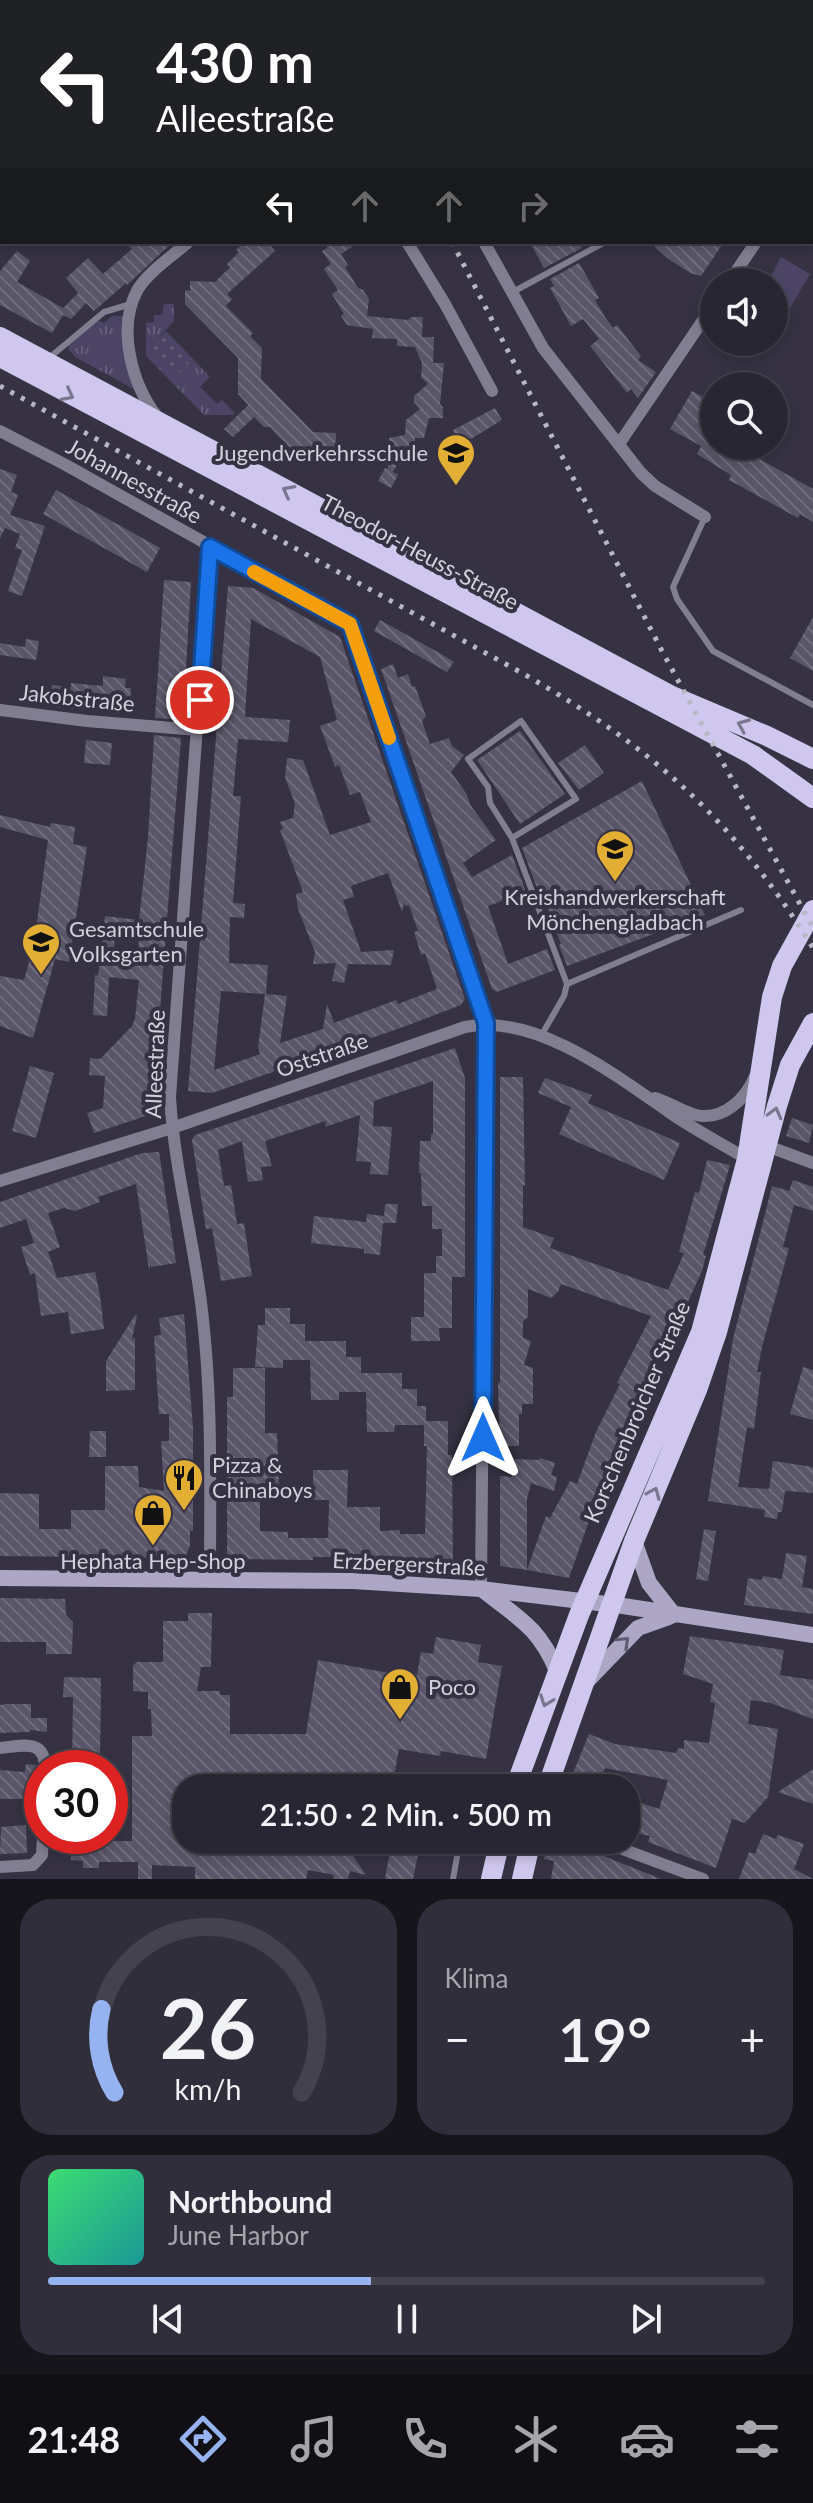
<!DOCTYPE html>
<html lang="de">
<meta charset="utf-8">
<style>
body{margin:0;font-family:Lato,sans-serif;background:#302e3a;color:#f1f3f6;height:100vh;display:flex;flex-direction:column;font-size:30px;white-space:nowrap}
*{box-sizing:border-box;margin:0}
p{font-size:26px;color:#a5a5ac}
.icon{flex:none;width:44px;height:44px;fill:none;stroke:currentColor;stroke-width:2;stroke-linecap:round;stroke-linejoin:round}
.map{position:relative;height:1879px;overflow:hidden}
.panel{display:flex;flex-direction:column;gap:20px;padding:20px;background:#16151c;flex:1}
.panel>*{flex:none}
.banner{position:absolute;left:0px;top:0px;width:814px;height:244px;box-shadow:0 4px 12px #0003,0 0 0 2px #44434d;background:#202124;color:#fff;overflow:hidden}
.controls{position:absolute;left:700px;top:268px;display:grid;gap:16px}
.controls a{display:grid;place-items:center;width:88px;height:88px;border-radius:50%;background:#282632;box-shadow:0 4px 12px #0003,0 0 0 2px #44434d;font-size:40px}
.speed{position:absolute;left:24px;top:1750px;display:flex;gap:16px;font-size:40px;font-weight:700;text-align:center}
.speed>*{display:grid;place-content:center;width:104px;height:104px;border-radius:50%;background:#282632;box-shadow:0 4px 12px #0003,0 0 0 2px #44434d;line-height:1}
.speed .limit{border:12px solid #d22;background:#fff;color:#111}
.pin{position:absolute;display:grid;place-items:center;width:68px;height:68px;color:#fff;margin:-34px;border:4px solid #fff;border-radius:50%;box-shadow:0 2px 8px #0007}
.me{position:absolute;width:88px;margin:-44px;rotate:0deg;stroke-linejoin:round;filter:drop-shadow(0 0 6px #0008)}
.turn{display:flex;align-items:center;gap:28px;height:168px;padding:0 24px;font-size:36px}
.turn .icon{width:104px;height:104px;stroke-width:2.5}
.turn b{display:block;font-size:56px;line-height:68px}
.lanes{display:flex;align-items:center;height:76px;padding:0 24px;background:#0003;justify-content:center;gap:40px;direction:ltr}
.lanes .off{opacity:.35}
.big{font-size:60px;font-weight:600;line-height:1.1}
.panel .tile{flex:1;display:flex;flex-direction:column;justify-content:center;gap:12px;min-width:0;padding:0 28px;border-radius:32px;background:#302e3a}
.panel .dial{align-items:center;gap:0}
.dial svg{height:208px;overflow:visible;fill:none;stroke:#44434d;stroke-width:7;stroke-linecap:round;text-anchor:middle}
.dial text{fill:#f1f3f6;stroke:none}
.song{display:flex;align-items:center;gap:24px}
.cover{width:96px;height:96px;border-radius:12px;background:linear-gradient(135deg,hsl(140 70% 55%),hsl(180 70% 35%))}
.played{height:8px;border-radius:4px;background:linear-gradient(90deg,#95b2f1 45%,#44434d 45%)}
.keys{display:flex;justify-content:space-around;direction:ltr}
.heat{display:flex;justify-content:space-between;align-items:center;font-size:44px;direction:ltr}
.panel .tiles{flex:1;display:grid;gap:20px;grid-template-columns:1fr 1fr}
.tile:last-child{grid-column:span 2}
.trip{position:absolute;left:172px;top:1774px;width:468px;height:80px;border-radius:32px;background:#282632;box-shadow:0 4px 12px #0003,0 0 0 2px #44434d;font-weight:600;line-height:80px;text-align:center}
.dock{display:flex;height:128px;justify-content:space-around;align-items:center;background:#100f14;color:#a5a5ac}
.dock .icon{width:56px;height:56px}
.dock .on{color:#95b2f1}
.dock b{font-size:36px;color:#f1f3f6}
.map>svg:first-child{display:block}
</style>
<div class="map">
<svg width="813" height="1879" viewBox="0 0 813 1879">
<defs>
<pattern id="grass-tufts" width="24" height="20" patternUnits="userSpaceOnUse" patternTransform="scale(2)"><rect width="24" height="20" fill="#4c4465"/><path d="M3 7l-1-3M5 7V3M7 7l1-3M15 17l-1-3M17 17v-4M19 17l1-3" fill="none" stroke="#655e7a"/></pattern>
<pattern id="park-dots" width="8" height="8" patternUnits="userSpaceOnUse" patternTransform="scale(2)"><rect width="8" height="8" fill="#4c4465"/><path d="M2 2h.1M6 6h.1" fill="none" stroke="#655e7a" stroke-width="1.8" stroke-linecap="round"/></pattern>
<pattern id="building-back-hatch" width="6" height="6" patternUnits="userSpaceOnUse" patternTransform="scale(2)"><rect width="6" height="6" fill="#5a5669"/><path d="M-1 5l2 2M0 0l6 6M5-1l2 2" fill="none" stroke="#716d7e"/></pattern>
</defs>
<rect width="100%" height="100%" fill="#363243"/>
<path fill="url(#grass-tufts)" d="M164,304H174V321L150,347L176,374L193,359L210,377L200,387L217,404L222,400L235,413L233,415H204L146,356V323L154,322V315H162Z
M112,316H123L122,335L134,389L75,357L68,349L69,344L97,320L104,323Z"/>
<path fill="url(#park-dots)" d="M166,331L193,359L176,375L150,347Z"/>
<path fill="#4c4465" d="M781,257L810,274L781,324L774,320V282H768Z"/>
<path fill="url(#building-back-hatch)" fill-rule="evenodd" d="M125,242H173L127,285L126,283L94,311L86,303L71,319L63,315L52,333L0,305V271L17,251L30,261L17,282L63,308L78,293L66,278L88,258L103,274L132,249Z
M244,242H267L275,251L227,294L232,299L226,306L253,333L250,336L262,348L261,379L313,432L336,433V461L302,460L270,427H264L254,417L233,437L224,429L248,405L238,394V358L185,304V290L190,291V281L215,282L230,267L227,264L239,252L236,250Z
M328,242H359L341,254L348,265L345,267L358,288L363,290L369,299L367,316L408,320L411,317H423L422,337H434L433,363H444L440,404L443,407V418H429L424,438H415V454L403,453L393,472L398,475L391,488L378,481L385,468L388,469L389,438L405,435L406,420L420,409L414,402V396L428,384L421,377L422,363L415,347L397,346V339L372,338L373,329L347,325L341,316L344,314L332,294L338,290L324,269L331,264L322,251L327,248Z
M539,242H579L582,248L544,268L532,246Z
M650,242H724L701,276L690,273L667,258Z
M579,263L599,298L595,300L605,317L613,328L617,325L641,356L638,360L656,372L638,398L631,389L627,393L590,346L599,339L583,319L571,326L550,288L554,286L550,279Z
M692,391L713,403L707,415L714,419V446H748L745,451L813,489V522L800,514L798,518L729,480L731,475L697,454L701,446L670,429Z
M495,408L502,420L461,445L453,430Z
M0,469L17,475L11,492L18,495L10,515L45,526L22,596L8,591L22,550L15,548L20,534L5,528L0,539Z
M56,490L160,548L147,572L43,514Z
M164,580L191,582L183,720L155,718Z
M228,586L253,588L340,637L465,999L461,1005L406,1026L212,1093L188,1091ZM251,619L320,657L337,720L320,726L335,767L339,765L350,795L360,792L371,822L330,835L303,760L287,758L285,777L295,804L293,818L280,822L283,829L280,830L303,892L296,894L298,909L315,952L313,964L336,963L332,981L344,983L348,964L391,965L394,950L361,952L343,900L354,897L351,886L388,873L402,912L404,903L405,906L409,905L418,931L414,932L421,955L425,953L437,989L398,1004L396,1000L334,1023L327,1004L323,1029L280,1043L287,996L266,994L268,965L229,963L230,917L244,918L245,904L233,903L241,796H233L238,739L288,742L290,720L245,717ZM221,991L265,994L258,1047L260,1054L214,1070Z
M813,617V671L790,658Z
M380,620L441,654L454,662L447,672L374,631Z
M26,639L39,641L36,660L0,655V643L25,647Z
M393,664L398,678L408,674L412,687L415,686L426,716L422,721L430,744L449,738L452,746L464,755L451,772L466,793L471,806L496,840L463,863L472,877L512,855L526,892L488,906L508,964L547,949L555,970L497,992L492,989L381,669Z
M103,676L126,679L125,688H131L130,703L102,700L101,711L50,707L52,685L71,687V683L103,686Z
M520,731L565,794L520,824L477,760Z
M154,735L181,738L152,1114L94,1133L87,1113L103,1108L105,1076L89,1075L90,1058L100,1059L132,1026L135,1019L139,980L98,976L105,916L139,920L148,838ZM109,934L139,936L138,965L113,963L115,935Z
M86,740L112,743L110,765L84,763Z
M585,745L604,773L579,790L558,763Z
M642,781L705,915L567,966L559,945L561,944L540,887L537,888L522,848Z
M0,815L50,827L51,823L75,827L73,844L87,847L69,962L55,959L33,1038L0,1026V976L24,980L34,944L48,840L0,827Z
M95,975L109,977L107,1016L93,1015Z
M455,1048L465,1078V1277H452V1328H439L440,1341H411V1317H424V1273H436V1256H442V1229H432V1206H422L421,1173H419L420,1141H431V1134H433V1081L374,1101L373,1126L392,1127L388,1175L370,1174L371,1162L356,1161L360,1115L325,1127L326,1121L265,1141L272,1166L261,1167L263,1180L248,1182L242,1141L218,1150L224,1186L231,1185L237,1224L244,1223L252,1276L221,1281L212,1228L206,1229L192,1140L195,1135Z
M30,1066L54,1073L36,1138L12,1131Z
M500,1077H523L525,1186L523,1185V1227L554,1238L550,1248L668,1290L684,1253L679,1252L695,1192L699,1193L707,1160L730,1165L703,1255L706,1256L702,1271L671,1339L666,1341L667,1346L653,1373V1378L650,1380L616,1444L569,1578L527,1570L546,1516L550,1518L570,1481L577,1484L596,1432L620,1384L617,1383L651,1316L561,1284L558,1292L551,1298L528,1289V1317L523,1321V1338L531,1341L524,1365L533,1368V1404H522V1414H519V1446H500L498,1384L500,1382Z
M545,1078L592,1095L588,1103L680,1143L664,1180L559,1134L571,1107L538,1093Z
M792,1118L813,1125L809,1143L786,1136Z
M159,1152L176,1263L151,1267V1263L149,1269L136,1184L98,1197L100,1202L75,1211L64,1208L48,1213L60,1247L48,1252L57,1278L95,1272L100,1295L104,1329L71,1334L68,1312L41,1316L35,1273L30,1275L21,1247L34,1243L26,1219L0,1228V1202L142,1153Z
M793,1180L813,1187V1211L794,1205L783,1247L789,1248L762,1347L757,1372H761L754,1429L747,1427L738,1487L769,1489L773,1461L813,1467V1493L785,1491L782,1512H778L777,1519L764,1517L765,1510L708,1501L733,1339L764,1218L772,1186L789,1191Z
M385,1204H398L396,1223H383L380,1255L364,1253V1249L311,1243L314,1216L366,1222L367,1214L384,1216Z
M265,1308H290V1324H305V1341H346V1357H361V1373H402V1389H417V1406H426V1421H448V1455H452L453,1562L338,1561L339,1557H313V1560L227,1559V1397H233V1368H265V1433H277L279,1486H260V1531L288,1532V1538H328L329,1500H313V1470H348L347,1507H380V1531L400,1530V1534H425L427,1446H424V1425H395L394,1432H367L366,1392H339V1400H311L310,1360H283V1368L255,1367L258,1325H265Z
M184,1314L193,1427V1531H190V1545L185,1558L0,1556V1493L39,1494V1529H71V1510H105V1466H138L139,1487L164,1491L161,1441H169V1414H159L154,1336L161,1335L159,1318Z
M135,1315L137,1316L132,1339L135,1338V1390L106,1391V1361Z
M803,1367L813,1370V1420L790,1414Z
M90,1431H106V1457H89Z
M540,1458L555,1463L551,1475L557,1477L554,1491L531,1483L527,1499V1570L500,1566V1476L512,1477V1459L539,1460Z
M704,1529L716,1531L708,1581L696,1579Z
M786,1553L807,1556L802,1587L813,1589V1614L744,1605L748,1578L762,1580L763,1576L782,1579Z
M0,1598L65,1599L66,1615L73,1622L72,1654H46V1642H0Z
M188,1613H212L211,1667H201L197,1691H220V1695H230V1734H306L318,1660L411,1677L412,1674L417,1675L421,1652L433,1654L436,1637L481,1645L478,1662L502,1666L486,1759L441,1751L440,1756L399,1749L392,1788H330L309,1784L308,1788H186V1840H342L366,1875L350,1871L348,1879H333L334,1875L308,1870L306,1879H195V1867L152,1865V1879H138V1862H99V1868H83V1861L71,1860V1838L99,1836V1841H132V1736H152L151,1709H148V1692L133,1691V1665L137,1662H163V1621H188Z
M690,1636L784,1650L780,1675L813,1680V1719L770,1703L751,1700L748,1724L778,1729L768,1797L745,1823L732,1819L716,1868L648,1842L650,1836L626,1831V1798L659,1809L668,1780L605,1768L597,1786L589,1784L588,1788H567L589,1734L615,1744L676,1753L678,1748L684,1749V1740L709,1743L715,1703L710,1702L713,1684L683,1674Z
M64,1677L101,1678L100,1768H72L73,1697H63Z
M6,1704H31V1718H47V1732L30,1730V1732L0,1733V1705Z
M26,1764L36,1765L38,1794L26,1793V1799H0V1770L25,1772Z
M813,1769V1804L778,1792Z
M26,1825L27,1853L0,1854L1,1827Z
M763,1834L776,1839L778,1835L804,1844L794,1869L813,1879H739L749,1852L755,1854Z
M392,1840H421L413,1879H385Z
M547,1843L601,1855L661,1879H551L554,1861L544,1859Z"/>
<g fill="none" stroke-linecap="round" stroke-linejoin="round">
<path stroke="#827e91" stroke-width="6" d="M511,293L605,242
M49,358L104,312L131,304
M705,517L673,587L677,599L713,651L813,705
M512,838L576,799L521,721L468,759L488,787L490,803L512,838L567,984
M541,1036L564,996L567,984L741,910
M453,1879L460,1840"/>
<path stroke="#827e91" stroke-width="12" d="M259,0L261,2
M353,0L354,2
M565,0L566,2
M432,2L434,0
M620,2L622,0
M0,36L2,38
M0,163L2,161
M407,242L445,304L492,391
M484,242L543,348L641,473L655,486L705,517
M729,282L756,242
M158,418C132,385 116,328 138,289C149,271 173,256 188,242
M0,431L64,464L350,624L486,1023L481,1589
M619,444L714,304
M0,710L87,721L198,730
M655,1098C669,1102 683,1112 696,1115C723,1121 746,1099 755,1076
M767,1146L813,1163
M0,1181L172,1128L465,1027C535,1013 614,1074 669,1112C693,1129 721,1143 747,1159
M210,1580C210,1485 213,1390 200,1295C191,1229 174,1164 170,1097L210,547
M0,1748C22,1746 45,1738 45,1768
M598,1840L703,1879
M0,1867L33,1865L42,1855L43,1836"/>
<path stroke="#ada7c5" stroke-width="16" d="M634,1541L649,1583L674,1615
M0,1578L353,1581L481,1589L623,1606L813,1635
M483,1590C518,1618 539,1627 557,1671
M588,1680L638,1628L669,1617"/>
<path stroke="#cfc7ee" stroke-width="20" d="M0,337L672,696L767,736L813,759
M0,357L753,755L813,798
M515,1788L579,1615L701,1332L747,1159L772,997L782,966L813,910
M547,1788L634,1541L697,1390L717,1332L777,1106L790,1065L813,1023
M491,1879L500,1840
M522,1879L531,1840"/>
<path stroke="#b9b7c3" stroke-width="5" stroke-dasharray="4 8" stroke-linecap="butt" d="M316,0L317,2
M452,242L662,651L813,928
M0,386L522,673C653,748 733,819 813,948"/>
</g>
<defs><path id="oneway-chevron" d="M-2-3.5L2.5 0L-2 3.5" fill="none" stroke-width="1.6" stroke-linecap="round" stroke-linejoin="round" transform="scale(2)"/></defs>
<g stroke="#7b7590">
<use href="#oneway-chevron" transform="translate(68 395) rotate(28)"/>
<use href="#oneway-chevron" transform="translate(288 491) rotate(-152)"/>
<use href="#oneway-chevron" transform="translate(743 725) rotate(-157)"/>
<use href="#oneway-chevron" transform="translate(775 1113) rotate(-75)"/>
<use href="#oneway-chevron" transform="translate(654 1493) rotate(-67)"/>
<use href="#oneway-chevron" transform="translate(546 1701) rotate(110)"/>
</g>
<use stroke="#605b70" href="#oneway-chevron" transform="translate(624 1642) rotate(-44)"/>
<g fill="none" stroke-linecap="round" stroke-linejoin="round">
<defs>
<path id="route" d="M200,700L210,547L350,624L486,1023L483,1438"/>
</defs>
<use href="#route" stroke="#114b97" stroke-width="20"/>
<use href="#route" stroke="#1a73e8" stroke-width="14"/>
<path stroke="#f59e0b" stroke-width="14" d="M254,572L350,624L389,738"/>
</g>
<defs>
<symbol id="school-pin" viewBox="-11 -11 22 30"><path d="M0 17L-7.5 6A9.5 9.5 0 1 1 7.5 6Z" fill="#e2af34" stroke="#363243"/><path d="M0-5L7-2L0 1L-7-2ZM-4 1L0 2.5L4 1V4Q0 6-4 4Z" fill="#111"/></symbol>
<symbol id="restaurant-pin" viewBox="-11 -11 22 30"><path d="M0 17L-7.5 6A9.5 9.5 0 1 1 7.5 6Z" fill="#e2af34" stroke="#363243"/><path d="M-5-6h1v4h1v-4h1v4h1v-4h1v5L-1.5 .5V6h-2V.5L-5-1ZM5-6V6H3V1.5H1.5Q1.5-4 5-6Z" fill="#111"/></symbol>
<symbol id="shop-pin" viewBox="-11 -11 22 30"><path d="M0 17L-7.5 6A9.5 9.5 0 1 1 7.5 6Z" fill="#e2af34" stroke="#363243"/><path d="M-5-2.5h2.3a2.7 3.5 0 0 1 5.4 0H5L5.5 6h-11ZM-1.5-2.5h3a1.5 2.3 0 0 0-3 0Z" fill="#111"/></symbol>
</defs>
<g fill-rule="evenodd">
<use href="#school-pin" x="434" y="431" width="44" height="60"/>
<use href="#school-pin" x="593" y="827" width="44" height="60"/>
<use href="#school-pin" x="19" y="920" width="44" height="60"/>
<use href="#restaurant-pin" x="162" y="1456" width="44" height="60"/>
<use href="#shop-pin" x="131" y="1491" width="44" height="60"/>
<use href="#shop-pin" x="378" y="1665" width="44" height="60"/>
</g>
<g text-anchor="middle" stroke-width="8" stroke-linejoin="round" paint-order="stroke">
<g font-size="22" fill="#d3d1dc" stroke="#363243" text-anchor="start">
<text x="428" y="461" text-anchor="end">Jugendverkehrsschule</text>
<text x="615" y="905" text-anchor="middle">Kreishandwerkerschaft<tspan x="615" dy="25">Mönchengladbach</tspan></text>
<text x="69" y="937">Gesamtschule<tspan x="69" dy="25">Volksgarten</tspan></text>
<text x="212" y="1473">Pizza &amp;<tspan x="212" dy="25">Chinaboys</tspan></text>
<text x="153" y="1569" text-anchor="middle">Hephata Hep-Shop</text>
<text x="428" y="1695">Poco</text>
</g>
<g font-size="22" fill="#d3d1dc" stroke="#363243">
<text transform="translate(134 481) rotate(29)" y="8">Johannesstraße</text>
<text transform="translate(420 552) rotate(28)" y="8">Theodor-Heuss-Straße</text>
<text transform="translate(77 698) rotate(6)" y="8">Jakobstraße</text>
<text transform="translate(322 1055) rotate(-19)" y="8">Oststraße</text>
<text transform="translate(155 1064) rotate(-88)" y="8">Alleestraße</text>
<text transform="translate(637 1412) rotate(-67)" y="8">Korschenbroicher Straße</text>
<text transform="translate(409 1564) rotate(3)" y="8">Erzbergerstraße</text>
</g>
</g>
</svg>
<div class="controls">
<a><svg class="icon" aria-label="sound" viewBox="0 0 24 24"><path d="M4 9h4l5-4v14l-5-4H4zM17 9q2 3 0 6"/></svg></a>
<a><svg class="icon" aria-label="search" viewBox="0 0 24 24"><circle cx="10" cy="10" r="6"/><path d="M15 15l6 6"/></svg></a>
</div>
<div class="speed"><div class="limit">30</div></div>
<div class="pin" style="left:200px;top:700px;background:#d93025"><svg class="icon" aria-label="arrive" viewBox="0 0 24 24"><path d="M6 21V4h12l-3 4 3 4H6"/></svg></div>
<svg class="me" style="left:483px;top:1438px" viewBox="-20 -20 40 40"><path d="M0-17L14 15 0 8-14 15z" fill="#1a73e8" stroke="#fff" stroke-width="4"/></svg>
<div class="trip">21:50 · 2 Min. · 500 m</div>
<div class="banner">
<div class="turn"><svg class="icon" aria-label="left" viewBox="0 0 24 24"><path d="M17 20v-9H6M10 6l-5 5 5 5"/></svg><div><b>430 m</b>Alleestraße</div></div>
<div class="lanes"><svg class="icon" aria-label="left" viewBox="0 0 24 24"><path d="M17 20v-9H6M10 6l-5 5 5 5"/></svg><svg class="icon off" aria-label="ahead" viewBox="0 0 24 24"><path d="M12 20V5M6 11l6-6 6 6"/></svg><svg class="icon off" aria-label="ahead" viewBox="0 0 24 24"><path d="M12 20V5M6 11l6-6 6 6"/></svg><svg class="icon off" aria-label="right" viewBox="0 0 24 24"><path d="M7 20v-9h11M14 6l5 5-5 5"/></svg></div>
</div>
</div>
<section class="panel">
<div class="tiles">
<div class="tile dial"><svg viewBox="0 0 100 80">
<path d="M14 69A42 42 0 1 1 86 69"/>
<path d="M14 69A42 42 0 0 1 9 37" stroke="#95b2f1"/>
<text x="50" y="56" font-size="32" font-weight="700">26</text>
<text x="50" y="72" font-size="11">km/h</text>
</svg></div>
<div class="tile"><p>Klima</p>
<div class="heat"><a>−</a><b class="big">19°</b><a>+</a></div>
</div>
<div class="tile">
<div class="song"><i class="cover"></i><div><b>Northbound</b><p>June Harbor</p></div></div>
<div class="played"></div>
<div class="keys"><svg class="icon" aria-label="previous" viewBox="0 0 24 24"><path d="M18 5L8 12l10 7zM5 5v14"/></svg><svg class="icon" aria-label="pause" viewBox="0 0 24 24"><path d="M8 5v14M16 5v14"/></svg><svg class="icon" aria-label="next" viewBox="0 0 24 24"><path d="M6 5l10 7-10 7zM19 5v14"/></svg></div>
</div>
</div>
</section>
<nav class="dock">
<b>21:48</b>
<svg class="icon on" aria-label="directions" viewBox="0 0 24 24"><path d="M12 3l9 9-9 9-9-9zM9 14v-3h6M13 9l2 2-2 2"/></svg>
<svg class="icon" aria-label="music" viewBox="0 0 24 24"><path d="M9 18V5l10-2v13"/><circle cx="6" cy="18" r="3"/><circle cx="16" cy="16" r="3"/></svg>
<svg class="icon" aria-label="phone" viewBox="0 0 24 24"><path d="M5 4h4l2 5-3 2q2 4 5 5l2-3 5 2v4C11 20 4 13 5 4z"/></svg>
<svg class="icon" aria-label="climate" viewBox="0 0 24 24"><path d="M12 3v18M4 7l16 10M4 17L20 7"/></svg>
<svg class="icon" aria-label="car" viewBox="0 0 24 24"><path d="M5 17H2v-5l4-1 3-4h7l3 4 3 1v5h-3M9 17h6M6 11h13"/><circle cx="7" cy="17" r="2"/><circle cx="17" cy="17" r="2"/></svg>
<svg class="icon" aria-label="filters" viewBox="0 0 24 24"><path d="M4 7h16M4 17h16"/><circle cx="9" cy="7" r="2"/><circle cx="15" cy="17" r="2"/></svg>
</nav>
